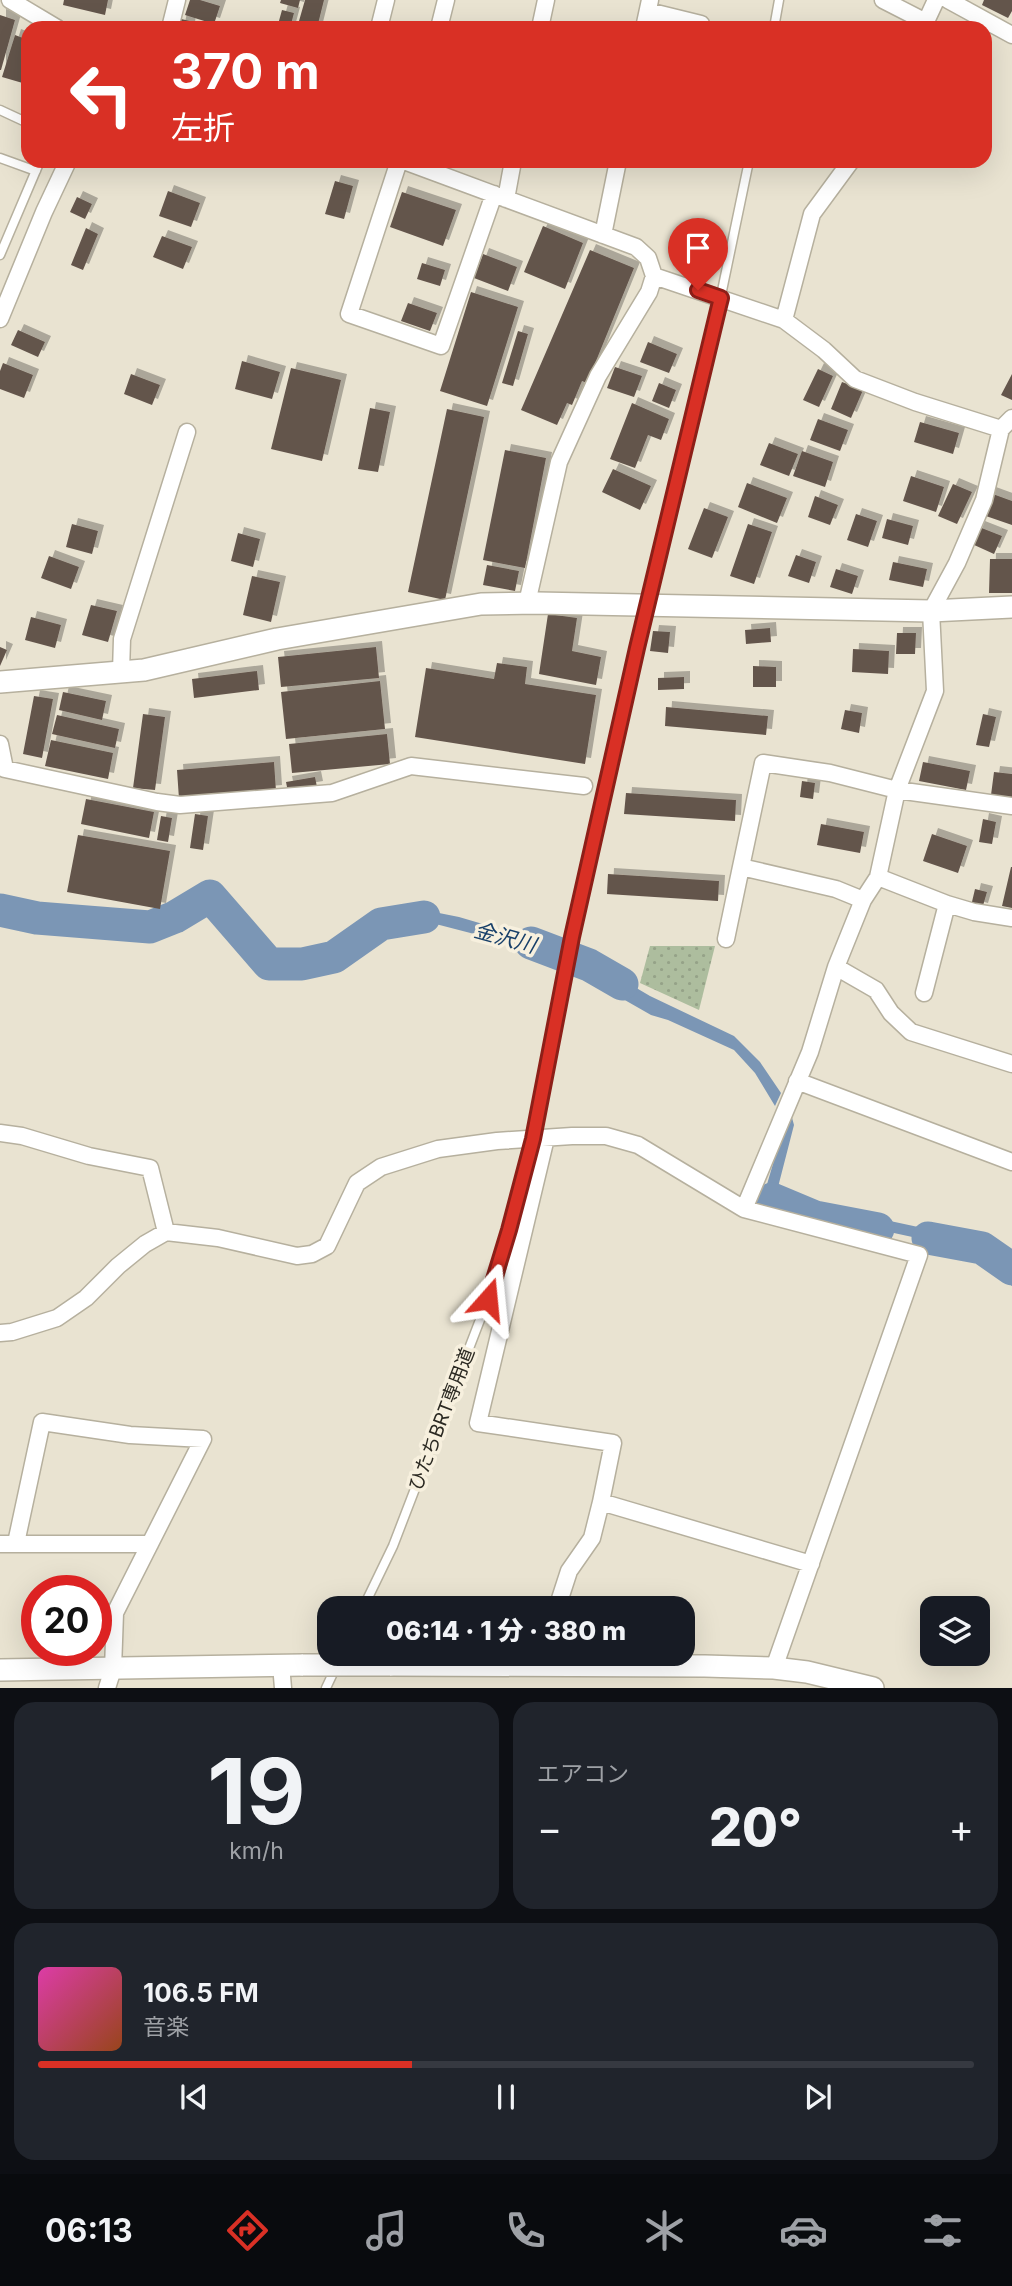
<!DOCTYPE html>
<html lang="ja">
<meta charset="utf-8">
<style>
body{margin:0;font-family:Inter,"Noto Sans JP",sans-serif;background:#20242c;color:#f1f3f6;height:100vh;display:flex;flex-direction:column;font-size:26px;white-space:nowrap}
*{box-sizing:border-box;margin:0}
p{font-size:23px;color:#9ea1a6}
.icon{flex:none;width:38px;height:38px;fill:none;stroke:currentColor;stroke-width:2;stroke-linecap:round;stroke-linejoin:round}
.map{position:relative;height:1688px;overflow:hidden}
.side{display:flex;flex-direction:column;gap:14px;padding:14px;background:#0d0f14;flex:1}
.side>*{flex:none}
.banner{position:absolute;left:21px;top:21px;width:971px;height:147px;border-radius:21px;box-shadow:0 7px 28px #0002;background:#d93025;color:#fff;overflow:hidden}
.tools{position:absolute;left:920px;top:1596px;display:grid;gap:14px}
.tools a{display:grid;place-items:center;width:70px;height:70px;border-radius:14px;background:#171b24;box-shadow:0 7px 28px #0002;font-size:35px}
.speed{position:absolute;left:21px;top:1575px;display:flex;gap:14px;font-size:35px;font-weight:700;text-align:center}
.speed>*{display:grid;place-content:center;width:91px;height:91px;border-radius:50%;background:#171b24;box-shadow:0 7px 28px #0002;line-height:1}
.speed .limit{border:10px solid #d22;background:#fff;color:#111}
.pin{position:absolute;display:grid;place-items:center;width:60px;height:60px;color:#fff;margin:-72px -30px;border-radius:50% 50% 50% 0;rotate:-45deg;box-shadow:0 0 7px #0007}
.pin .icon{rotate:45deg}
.me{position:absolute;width:77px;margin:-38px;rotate:18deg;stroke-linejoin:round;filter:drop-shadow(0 0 5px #0008)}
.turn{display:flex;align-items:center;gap:24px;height:147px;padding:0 35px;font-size:32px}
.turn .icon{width:91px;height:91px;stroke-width:2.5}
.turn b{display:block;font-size:49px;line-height:60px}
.big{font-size:52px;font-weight:800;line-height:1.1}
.side .tile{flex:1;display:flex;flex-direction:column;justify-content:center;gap:10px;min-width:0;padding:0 24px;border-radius:21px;background:#20242c}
.side .dial{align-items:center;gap:0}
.dial b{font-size:91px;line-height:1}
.song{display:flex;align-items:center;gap:21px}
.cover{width:84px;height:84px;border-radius:10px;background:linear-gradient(135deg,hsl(320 70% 55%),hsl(20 70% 35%))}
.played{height:7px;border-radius:4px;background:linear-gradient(90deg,#d93025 40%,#363941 40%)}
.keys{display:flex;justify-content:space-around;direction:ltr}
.heat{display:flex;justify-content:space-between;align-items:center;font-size:38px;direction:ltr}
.side .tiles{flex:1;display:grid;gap:14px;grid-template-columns:1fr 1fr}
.tile:last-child{grid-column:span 2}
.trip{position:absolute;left:317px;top:1596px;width:378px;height:70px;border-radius:21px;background:#171b24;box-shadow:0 7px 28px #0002;font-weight:800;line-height:70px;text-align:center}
.tabs{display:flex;height:112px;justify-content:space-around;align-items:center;background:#090b0e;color:#9ea1a6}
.tabs .icon{width:49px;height:49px}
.tabs .selected{color:#d93025}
.tabs b{font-size:32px;color:#f1f3f6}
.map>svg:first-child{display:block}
</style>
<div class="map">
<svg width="1012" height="1688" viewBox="0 0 1012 1688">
<defs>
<pattern id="park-dots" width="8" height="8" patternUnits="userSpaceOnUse" patternTransform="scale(1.75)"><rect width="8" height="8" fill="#adbd9e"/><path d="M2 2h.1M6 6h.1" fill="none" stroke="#95a288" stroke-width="1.8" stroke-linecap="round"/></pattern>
<filter id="shadow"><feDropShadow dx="6" dy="-6" stdDeviation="0" flood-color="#0004"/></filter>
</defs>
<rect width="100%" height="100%" fill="#e9e3d1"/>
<path fill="url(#park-dots)" d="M650,946H715L699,1010L640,983Z"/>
<path fill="#7b96b5" d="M429,911L459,917L567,949L565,960L517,945L428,922L382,929L380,919Z
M582,956L650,996L734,1036L760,1062L781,1093L775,1106L755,1073L734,1050L668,1020L651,1015L581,975Z
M791,1114L794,1125L777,1191L783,1198L974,1239L968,1255L920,1247L917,1238L788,1210L766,1200L765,1191L783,1130Z
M979,1240L1012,1276V1286L988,1264L972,1257Z"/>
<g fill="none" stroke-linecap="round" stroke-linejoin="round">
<path stroke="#7b96b5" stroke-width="33" d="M0,910L37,918L150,927L175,917L210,896L269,964H302L334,957L381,924L424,917
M531,943L589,965L622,984
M772,1199L815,1217L878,1229
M928,1238L982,1248L1012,1269"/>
</g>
<path fill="#64554c" filter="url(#shadow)" d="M64,0H108L105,15L63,5Z
M190,0H200L220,6L214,24L185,15Z
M281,0H300L298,8L280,3Z
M305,0H324L317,28H297Z
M984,0H1012V11L1008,18L982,5Z
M282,10L294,13L290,28H277Z
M0,15L15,20L1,70H0Z
M181,19L190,21L189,28H179Z
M15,35L28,40V78L26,84L2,77Z
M150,161H169L168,167Z
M335,181L353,186L344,219L325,214Z
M168,191L200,203L191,227L159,216Z
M402,192L456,210L443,246L390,227Z
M77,197L92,204L85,219L70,212Z
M543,226L583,243L565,289L524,272Z
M86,228L98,234L83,270L71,265Z
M162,236L192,247L183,269L153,257Z
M590,250L634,268L587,383L582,381L572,405L567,403L557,425L521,410Z
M483,254L517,267L508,291L474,278Z
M422,263L445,270L440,286L417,279Z
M471,292L518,307L487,406L440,391Z
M408,303L437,313L430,331L401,321Z
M18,330L45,342L38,357L11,345Z
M518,331L528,334L513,386L502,383Z
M648,342L677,354L669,373L640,362Z
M242,361L280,372L272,399L235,389Z
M3,363L33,375L24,398L0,389V371Z
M615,367L642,376L634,397L607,388Z
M291,368L341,380L322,461L271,449Z
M818,369L833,376L819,407L803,400Z
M131,374L160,385L152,405L124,394Z
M1012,374V400L1001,395Z
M842,382L863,390L851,418L831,409Z
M659,383L676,390L669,408L652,401Z
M632,403L669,419L661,440L648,435L635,468L610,459Z
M370,408L390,412L378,472L358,469Z
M447,409L484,417L445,600L408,592Z
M818,419L848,430L840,451L810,440Z
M920,422L959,433L953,454L914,442Z
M769,443L798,454L789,476L760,465Z
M505,450L546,458L525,568L483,560Z
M802,451L833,462L825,487L793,476Z
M613,469L651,486L640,510L602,492Z
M911,476L944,487L936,512L903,501Z
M747,483L787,498L777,523L738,507Z
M953,484L972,492L957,524L938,516Z
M990,493L1012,501V525L983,515Z
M815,496L838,505L830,525L808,517Z
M704,508L728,517L712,558L688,549Z
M856,514L877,521L868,547L847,540Z
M887,519L913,526L908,545L882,538Z
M72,524L98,531L92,554L66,547Z
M748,524L772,532L754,584L730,576Z
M979,527L1002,536L994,554L972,544Z
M238,533L260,539L253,567L231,561Z
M796,555L816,562L809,583L788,576Z
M49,556L79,567L71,589L41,578Z
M990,559H1012V593H989Z
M893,562L927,569L923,587L889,580Z
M487,565L519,571L515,591L483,585Z
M836,569L858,576L852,594L830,587Z
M252,576L280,582L271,622L243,615Z
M91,605L117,611L108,642L82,635Z
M548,614L577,618L572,651L601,657L596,685L539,674Z
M31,617L61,625L55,648L25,640Z
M770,628L771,642L746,644L745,630Z
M653,631L670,632L668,653L650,651Z
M897,633H916L915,654H896Z
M0,647L7,650L0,666Z
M376,647L379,678L281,687L278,657Z
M853,649L889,651L888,674L852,672Z
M497,663L527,667L525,684L596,695L585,764L415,737L426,668L494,679Z
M753,666L776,667V687H753Z
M257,671L259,690L194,698L192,679Z
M684,677V689L658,690V678Z
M380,681L385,729L286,739L281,692Z
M63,692L106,701L102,720L59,710Z
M34,696L53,699L42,758L23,754Z
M666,707L768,716L766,735L665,726Z
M845,710L862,713L859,733L841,729Z
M143,714L165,717L155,790L133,788Z
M983,714L996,717L989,747L976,745Z
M57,715L119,729L115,748L52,734Z
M387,734L390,764L292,773L289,744Z
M51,740L113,753L108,779L45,766Z
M274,762L276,791L179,799L177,770Z
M923,762L970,771L966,790L919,781Z
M994,772L1012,774V797L991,795Z
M315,777L317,787L288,792L286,782Z
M802,781L815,783L813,799L800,797Z
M626,793L736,800L735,821L624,814Z
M86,799L154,812L149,838L81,824Z
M195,814L208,816L203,850L190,848Z
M161,816L172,818L168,842L157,840Z
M983,819L996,822L992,844L979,842Z
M821,824L864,832L860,853L817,845Z
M932,834L967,846L958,873L923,861Z
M78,835L170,851L160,909L67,892Z
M1011,867H1012V908L1002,906Z
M608,874L719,881L718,901L607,894Z
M975,889L987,892L982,909L971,906Z"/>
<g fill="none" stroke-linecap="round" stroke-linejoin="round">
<defs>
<path id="lane" d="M774,28L779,0
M0,110L28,123
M0,158L36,171
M0,255L40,161
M363,1608L393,1546L488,1299L516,1207L535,1128L572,937L643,622L718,310L749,161
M326,1688L342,1654"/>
<path id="street" d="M10,0L57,28
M883,0L926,22
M948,0L1012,35
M648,11L701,24
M170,28L177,0
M379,28L386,0
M439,28L446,0
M540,28L546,0
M644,28L650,0
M923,28L936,0
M399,161L349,314L441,346L494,194
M404,161L636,247L648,258L654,276L649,292L598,376L559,462L527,603
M506,199L513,161
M603,235L618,161
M654,276L784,320L824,350L855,379L915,402L1001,429
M0,319L44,212L68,161
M784,320L812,214L851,161
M121,672L122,639L187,432
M0,744L5,769L157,802L180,805L332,793L411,766L584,786
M741,867L763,763L830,773L897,790L1012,806
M878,877L947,904L974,912L1012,918
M726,939L741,867L836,889L863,900
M836,967L876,990L891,1013L911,1032L1012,1064
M924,993L947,904
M797,1081L1012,1162
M0,1133L22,1136L89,1156L150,1168L166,1232
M546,1138L478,1423L613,1443L601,1502
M744,1209L810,1052L836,967L863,900L878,877L897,790L935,691L931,611L957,563L984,500L1001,429L1012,418
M0,1333L12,1332L57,1318L86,1298L118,1266L145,1244L166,1232L218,1238L297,1256L312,1254L327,1246L357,1183L381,1167L438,1149L497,1141L572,1136H606L638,1145L744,1209L919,1255L774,1668
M16,1543L42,1422L130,1435L203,1439L115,1613L113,1669L107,1688
M0,1544H150
M557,1608L569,1571L592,1538L601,1502L811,1564
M281,1665L283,1688"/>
<path id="secondary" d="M0,682L144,670L277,639L481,604L537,603L931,611L1012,607
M390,1665L705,1666L774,1668L807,1672L873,1688
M0,1670L303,1665"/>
</defs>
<use href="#lane" stroke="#b6b09e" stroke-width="11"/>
<use href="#street" stroke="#b6b09e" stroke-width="19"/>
<use href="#secondary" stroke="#b6b09e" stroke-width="24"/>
<use href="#lane" stroke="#fff" stroke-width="8"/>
<use href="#street" stroke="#fff" stroke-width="16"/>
<use href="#secondary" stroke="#fff" stroke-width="21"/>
<defs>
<path id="secondary-bridge" d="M303,1665H390"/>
</defs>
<use href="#secondary-bridge" stroke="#b6b09e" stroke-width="24" stroke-linecap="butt"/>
<use href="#secondary-bridge" stroke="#fff" stroke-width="21"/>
</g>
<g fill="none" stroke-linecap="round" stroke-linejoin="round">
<defs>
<path id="route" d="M488,1299L509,1230L533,1139L572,937L637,648L718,310L721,298L698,290"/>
</defs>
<use href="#route" stroke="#8d1f18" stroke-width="18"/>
<use href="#route" stroke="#d93025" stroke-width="12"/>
</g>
<g text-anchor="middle" stroke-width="7" stroke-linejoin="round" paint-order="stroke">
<g font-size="19" fill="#2b2922" stroke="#f7f0de">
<text transform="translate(441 1419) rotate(-69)" y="7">ひたちBRT専用道</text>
</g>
<g font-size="21" font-style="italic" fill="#173f69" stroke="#f7f0de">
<text transform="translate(505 938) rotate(15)" y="7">金沢川</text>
</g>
</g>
</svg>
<div class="tools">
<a><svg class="icon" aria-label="layers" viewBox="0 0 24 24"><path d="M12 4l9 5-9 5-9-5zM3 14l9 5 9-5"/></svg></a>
</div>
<div class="speed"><div class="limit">20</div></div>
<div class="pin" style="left:698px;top:290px;background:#d93025"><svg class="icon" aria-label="arrive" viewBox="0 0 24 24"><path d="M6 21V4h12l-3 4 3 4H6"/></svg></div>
<svg class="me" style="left:488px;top:1299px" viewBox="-20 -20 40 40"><path d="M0-17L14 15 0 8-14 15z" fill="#d93025" stroke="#fff" stroke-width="4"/></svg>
<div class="trip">06:14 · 1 分 · 380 m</div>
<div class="banner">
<div class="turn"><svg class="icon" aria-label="left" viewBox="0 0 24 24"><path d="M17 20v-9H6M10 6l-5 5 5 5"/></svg><div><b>370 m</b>左折</div></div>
</div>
</div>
<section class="side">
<div class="tiles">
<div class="tile dial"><b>19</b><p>km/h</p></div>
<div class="tile"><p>エアコン</p>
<div class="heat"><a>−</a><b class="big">20°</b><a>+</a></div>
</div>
<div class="tile">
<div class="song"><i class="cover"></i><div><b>106.5 FM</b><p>音楽</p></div></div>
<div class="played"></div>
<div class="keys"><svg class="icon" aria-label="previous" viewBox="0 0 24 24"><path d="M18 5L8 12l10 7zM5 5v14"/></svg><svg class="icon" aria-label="pause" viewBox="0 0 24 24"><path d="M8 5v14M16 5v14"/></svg><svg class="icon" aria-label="next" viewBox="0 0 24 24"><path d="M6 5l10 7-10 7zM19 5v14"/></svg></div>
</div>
</div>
</section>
<nav class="tabs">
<b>06:13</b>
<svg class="icon selected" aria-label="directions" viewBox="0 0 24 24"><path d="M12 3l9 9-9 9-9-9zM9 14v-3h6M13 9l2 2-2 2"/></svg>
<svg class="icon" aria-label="music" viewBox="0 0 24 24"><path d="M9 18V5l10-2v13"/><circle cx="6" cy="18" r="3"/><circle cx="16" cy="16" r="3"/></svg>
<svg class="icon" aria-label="phone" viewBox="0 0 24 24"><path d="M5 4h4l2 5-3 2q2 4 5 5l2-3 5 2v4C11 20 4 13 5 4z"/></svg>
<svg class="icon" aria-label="climate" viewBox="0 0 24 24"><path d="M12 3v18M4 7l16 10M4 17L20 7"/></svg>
<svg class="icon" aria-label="car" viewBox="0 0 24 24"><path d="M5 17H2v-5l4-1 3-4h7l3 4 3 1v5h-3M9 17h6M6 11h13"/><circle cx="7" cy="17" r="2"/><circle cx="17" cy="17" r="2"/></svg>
<svg class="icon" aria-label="filters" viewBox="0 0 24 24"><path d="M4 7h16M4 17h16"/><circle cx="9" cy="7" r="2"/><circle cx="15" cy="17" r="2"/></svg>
</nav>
